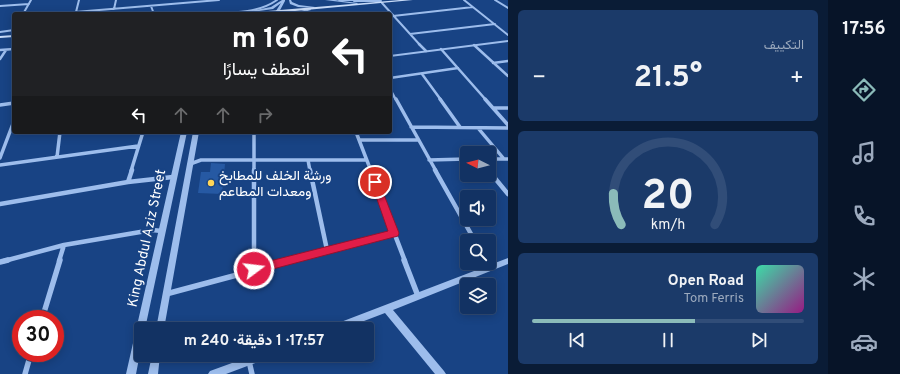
<!DOCTYPE html>
<html lang="ar">
<meta charset="utf-8">
<style>
body{margin:0;font-family:Overpass,Vazirmatn,sans-serif;background:#1b3a69;color:#f1f3f6;direction:rtl;height:100vh;display:flex;flex-direction:column;font-size:15px;white-space:nowrap}
*{box-sizing:border-box;margin:0}
p{font-size:13px;color:#9caabe}
.icon{flex:none;width:22px;height:22px;fill:none;stroke:currentColor;stroke-width:2;stroke-linecap:round;stroke-linejoin:round}
.map{position:relative;flex:1;overflow:hidden;direction:ltr}
.side{display:flex;flex-direction:column;gap:10px;padding:10px;background:#0a1c36;width:320px}
.side>*{flex:none}
.banner{position:absolute;left:12px;top:12px;width:380px;height:122px;border-radius:4px;box-shadow:0 2px 10px #0003,0 0 0 1px #314d78;direction:rtl;background:#202124;color:#fff;overflow:hidden}
.needle{width:26px;rotate:276deg}
.buttons{position:absolute;left:460px;top:146px;display:grid;gap:8px}
.buttons a{display:grid;place-items:center;width:36px;height:36px;border-radius:4px;background:#123263;box-shadow:0 2px 10px #0003,0 0 0 1px #314d78;font-size:20px}
.speed{position:absolute;left:12px;top:310px;display:flex;gap:8px;font-size:20px;font-weight:700;text-align:center}
.speed>*{display:grid;place-content:center;width:52px;height:52px;border-radius:50%;background:#123263;box-shadow:0 2px 10px #0003,0 0 0 1px #314d78;line-height:1}
.speed .limit{border:6px solid #d22;background:#fff;color:#111}
.pin{position:absolute;display:grid;place-items:center;width:34px;height:34px;color:#fff;margin:-17px;border:2px solid #fff;border-radius:50%;box-shadow:0 1px 4px #0007}
.me{position:absolute;width:44px;margin:-22px;rotate:75deg;stroke-linejoin:round;filter:drop-shadow(0 0 3px #0008)}
.turn{display:flex;align-items:center;gap:14px;height:84px;padding:0 16px;font-size:18px}
.turn .icon{width:52px;height:52px;stroke-width:2.5}
.turn b{display:block;font-size:28px;line-height:34px}
.lanes{display:flex;align-items:center;height:38px;padding:0 16px;background:#0003;justify-content:center;gap:20px;direction:ltr}
.lanes .off{opacity:.35}
.big{font-size:30px;font-weight:700;line-height:1.1}
.side .tile{flex:1;display:flex;flex-direction:column;justify-content:center;gap:6px;min-width:0;padding:0 14px;border-radius:6px;background:#1b3a69}
.side .dial{align-items:center;gap:0}
.dial svg{height:104px;overflow:visible;fill:none;stroke:#314d78;stroke-width:7;stroke-linecap:round;text-anchor:middle}
.dial text{fill:#f1f3f6;stroke:none}
.song{display:flex;align-items:center;gap:12px}
.cover{width:48px;height:48px;border-radius:6px;background:linear-gradient(135deg,hsl(160 70% 55%),hsl(310 70% 35%))}
.played{height:4px;border-radius:2px;background:linear-gradient(90deg,#8bbbb9 60%,#314d78 60%)}
.keys{display:flex;justify-content:space-around;direction:ltr}
.heat{display:flex;justify-content:space-between;align-items:center;font-size:22px;direction:ltr}
.trip{position:absolute;left:134px;top:322px;width:240px;height:40px;border-radius:4px;background:#123263;box-shadow:0 2px 10px #0003,0 0 0 1px #314d78;font-weight:700;line-height:40px;text-align:center;direction:rtl}
main{display:flex;flex:1;min-height:0}
.dock{display:flex;flex-direction:column;width:72px;justify-content:space-around;align-items:center;background:#071428;color:#9caabe}
.dock .icon{width:28px;height:28px}
.dock .on{color:#8bbbb9}
.dock b{font-size:18px;color:#f1f3f6}
.map>svg:first-child{display:block}
</style>
<main>
<nav class="dock">
<b>17:56</b>
<svg class="icon on" aria-label="directions" viewBox="0 0 24 24"><path d="M12 3l9 9-9 9-9-9zM9 14v-3h6M13 9l2 2-2 2"/></svg>
<svg class="icon" aria-label="music" viewBox="0 0 24 24"><path d="M9 18V5l10-2v13"/><circle cx="6" cy="18" r="3"/><circle cx="16" cy="16" r="3"/></svg>
<svg class="icon" aria-label="phone" viewBox="0 0 24 24"><path d="M5 4h4l2 5-3 2q2 4 5 5l2-3 5 2v4C11 20 4 13 5 4z"/></svg>
<svg class="icon" aria-label="climate" viewBox="0 0 24 24"><path d="M12 3v18M4 7l16 10M4 17L20 7"/></svg>
<svg class="icon" aria-label="car" viewBox="0 0 24 24"><path d="M5 17H2v-5l4-1 3-4h7l3 4 3 1v5h-3M9 17h6M6 11h13"/><circle cx="7" cy="17" r="2"/><circle cx="17" cy="17" r="2"/></svg>
</nav>
<section class="side">
<div class="tile"><p>التكييف</p>
<div class="heat"><a>−</a><b class="big">21.5°</b><a>+</a></div>
</div>
<div class="tile dial"><svg viewBox="0 0 100 80">
<path d="M14 69A42 42 0 1 1 86 69"/>
<path d="M14 69A42 42 0 0 1 8 45" stroke="#8bbbb9"/>
<text x="50" y="56" font-size="32" font-weight="700">20</text>
<text x="50" y="72" font-size="11">km/h</text>
</svg></div>
<div class="tile">
<div class="song"><i class="cover"></i><div><b>Open Road</b><p>Tom Ferris</p></div></div>
<div class="played"></div>
<div class="keys"><svg class="icon" aria-label="previous" viewBox="0 0 24 24"><path d="M18 5L8 12l10 7zM5 5v14"/></svg><svg class="icon" aria-label="pause" viewBox="0 0 24 24"><path d="M8 5v14M16 5v14"/></svg><svg class="icon" aria-label="next" viewBox="0 0 24 24"><path d="M6 5l10 7-10 7zM19 5v14"/></svg></div>
</div>
</section>
<div class="map">
<svg width="508" height="374" viewBox="0 0 508 374">
<rect width="100%" height="100%" fill="#184384"/>
<path fill="#2659a3" d="M211,163L225,164L222,194L198,193L201,172H210Z"/>
<g fill="none" stroke-linecap="round" stroke-linejoin="round">
<path stroke="#9dbdec" stroke-width="2" d="M339,0H356
M464,0L508,35
M495,0L508,8
M354,1H381
M382,3L420,45
M0,6L29,4
M151,6L154,14
M114,9L116,0
M76,12L79,0
M23,14L31,0
M51,14L219,0
M195,14C221,12 255,16 277,0
M393,16L473,7
M0,32L14,30
M410,34L495,24"/>
<path stroke="#9dbdec" stroke-width="2.5" d="M419,44L426,51
M474,45L508,76
M441,49L486,100
M0,50L14,49
M0,59L6,50
M493,63L508,61
M422,74L441,100
M390,78L458,68
M390,89L396,100"/>
<path stroke="#9dbdec" stroke-width="3.5" d="M396,99L436,171
M440,99L460,127
M485,99L508,125
M0,105L14,103
M493,108H508
M411,127L508,128
M478,128L504,159
M254,132V171
M356,132L371,171
M359,140H418
M57,157L60,132
M0,158L14,121
M489,159H508
M308,160L310,171
M429,160L467,159
M190,164L201,160H366
M0,165L138,146
M131,171L143,132"/>
<path stroke="#9dbdec" stroke-width="4.5" d="M254,170V261
M310,170L327,250
M370,170L405,261
M435,170L475,241
M489,171L508,194
M128,182L132,170
M0,204L128,182L173,177
M4,261L64,245L152,230L162,231
M59,261L64,245
M290,261L394,233"/>
<path stroke="#9dbdec" stroke-width="5.5" d="M254,260V269
M404,260L418,296
M0,262L8,260
M166,294L293,260
M42,319L60,260
M249,361L252,374
M25,374L31,353"/>
<path fill="#9dbdec" fill-rule="evenodd" d="M282,0H285V1L278,14H274L281,3L273,9L246,13L244,12L271,7Z
M289,0H291L292,2L299,5L315,7L314,8L298,7L290,4Z
M325,0H335L358,3L357,4Z
M310,8L311,10L297,14H292Z
M508,40V42L390,57V55Z
M181,132H187L145,329H141V348L136,374H126Z
M193,132H199L164,329H156Z
M508,258V264L393,310L444,371L446,374H435L385,313L343,329H329L330,326L333,325Z
M152,355H160L158,374H148Z
M254,355H270L269,358L226,374H208L210,371Z"/>
<path fill="#c9dcf9" fill-rule="evenodd" d="M400,0H413L263,14H228L230,13L255,11L256,12Z
M14,35V37L0,38V36Z"/>
</g>
<path fill="#e11d48" stroke="#92132f" d="M375,179L379,182L399,233L398,236L254,274L250,273L249,269L250,266L254,265L388,231L371,182Z"/>
<circle fill="#ffd658" stroke="#184384" stroke-width="1.5" cx="211" cy="183" r="4"/>
<g text-anchor="middle" stroke-width="4" stroke-linejoin="round" paint-order="stroke">
<g font-size="14" fill="#fff" stroke="#184384" text-anchor="start">
<text x="219" y="180">ورشة الخلف للمطابخ<tspan x="219" dy="16">ومعدات المطاعم</tspan></text>
</g>
<g font-size="14" fill="#fff" stroke="#184384">
<text transform="translate(146 238) rotate(-78)" y="5">King Abdul Aziz Street</text>
</g>
</g>
</svg>
<div class="buttons">
<a><svg class="needle" viewBox="-14 -14 28 28"><path d="M0-13l5 13h-10z" fill="#e53935"/><path d="M0 13l5-13h-10z" fill="#9caabe"/></svg></a>
<a><svg class="icon" aria-label="sound" viewBox="0 0 24 24"><path d="M4 9h4l5-4v14l-5-4H4zM17 9q2 3 0 6"/></svg></a>
<a><svg class="icon" aria-label="search" viewBox="0 0 24 24"><circle cx="10" cy="10" r="6"/><path d="M15 15l6 6"/></svg></a>
<a><svg class="icon" aria-label="layers" viewBox="0 0 24 24"><path d="M12 4l9 5-9 5-9-5zM3 14l9 5 9-5"/></svg></a>
</div>
<div class="speed"><div class="limit">30</div></div>
<div class="pin" style="left:375px;top:182px;background:#d93025"><svg class="icon" aria-label="arrive" viewBox="0 0 24 24"><path d="M6 21V4h12l-3 4 3 4H6"/></svg></div>
<svg class="me" style="left:254px;top:269px" viewBox="-20 -20 40 40"><circle r="17" fill="#e11d48" stroke="#fff" stroke-width="3"/><path d="M0-11L8 9 0 5-8 9z" fill="#fff"/></svg>
<div class="trip">17:57 · 1 دقيقة · 240 m</div>
<div class="banner">
<div class="turn"><svg class="icon" aria-label="left" viewBox="0 0 24 24"><path d="M17 20v-9H6M10 6l-5 5 5 5"/></svg><div><b>160 m</b>انعطف يسارًا</div></div>
<div class="lanes"><svg class="icon" aria-label="left" viewBox="0 0 24 24"><path d="M17 20v-9H6M10 6l-5 5 5 5"/></svg><svg class="icon off" aria-label="ahead" viewBox="0 0 24 24"><path d="M12 20V5M6 11l6-6 6 6"/></svg><svg class="icon off" aria-label="ahead" viewBox="0 0 24 24"><path d="M12 20V5M6 11l6-6 6 6"/></svg><svg class="icon off" aria-label="right" viewBox="0 0 24 24"><path d="M7 20v-9h11M14 6l5 5-5 5"/></svg></div>
</div>
</div>
</main>
